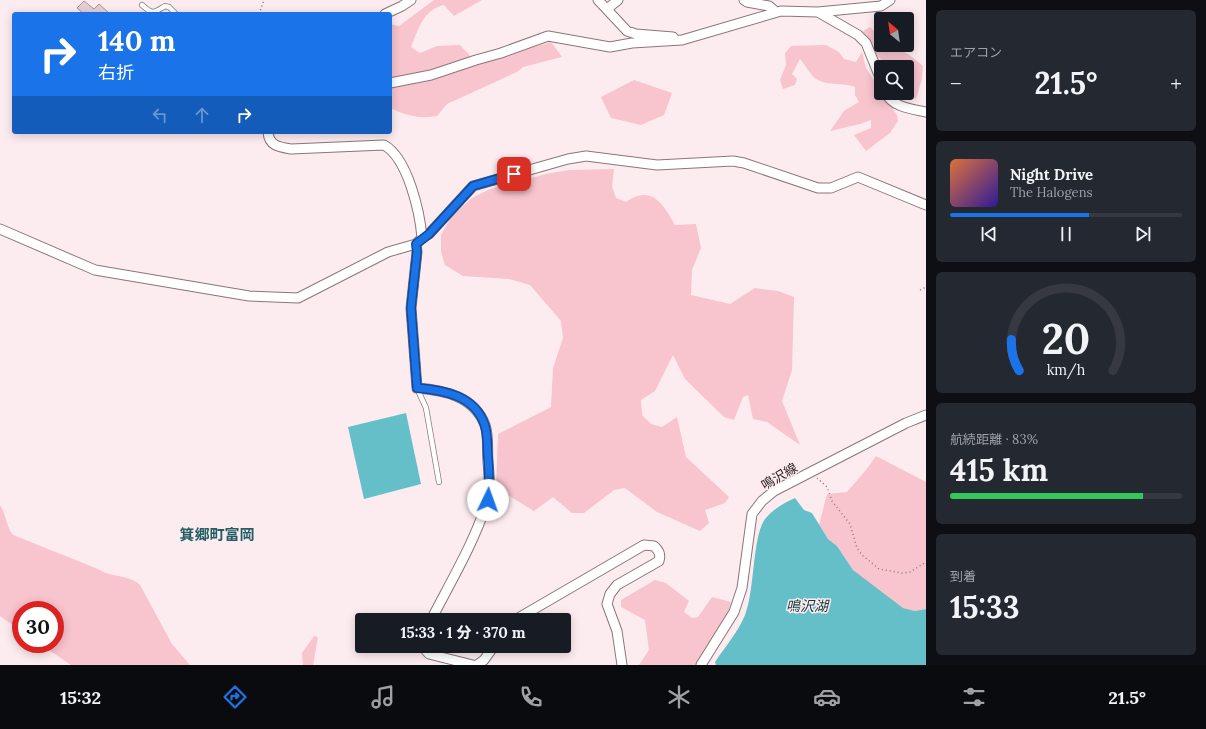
<!DOCTYPE html>
<html lang="ja">
<meta charset="utf-8">
<style>
body{margin:0;font-family:Lora,"Noto Sans JP",serif;background:#242831;color:#f1f3f6;height:100vh;display:flex;flex-direction:column;font-size:15px;white-space:nowrap}
*{box-sizing:border-box;margin:0}
p{font-size:13px;color:#9ea1a6}
.icon{flex:none;width:22px;height:22px;fill:none;stroke:currentColor;stroke-width:2;stroke-linecap:round;stroke-linejoin:round}
.map{position:relative;flex:1;overflow:hidden}
.panel{display:flex;flex-direction:column;gap:10px;padding:10px;background:#0d0f14;width:280px}
.panel>*{flex:none}
.hud{position:absolute;left:12px;top:12px;width:380px;height:122px;border-radius:4px;box-shadow:0 2px 10px #0003;background:#1a73e8;color:#fff;overflow:hidden}
.needle{width:26px;rotate:331deg}
.controls{position:absolute;left:874px;top:12px;display:grid;gap:8px}
.controls a{display:grid;place-items:center;width:40px;height:40px;border-radius:4px;background:#171b24;box-shadow:0 2px 10px #0003;font-size:20px}
.speed{position:absolute;left:12px;top:601px;display:flex;gap:8px;font-size:20px;font-weight:700;text-align:center}
.speed>*{display:grid;place-content:center;width:52px;height:52px;border-radius:50%;background:#171b24;box-shadow:0 2px 10px #0003;line-height:1}
.speed .limit{border:6px solid #d22;background:#fff;color:#111}
.pin{position:absolute;display:grid;place-items:center;width:34px;height:34px;color:#fff;margin:-17px;border-radius:8px;box-shadow:0 2px 6px #0006}
.me{position:absolute;width:44px;margin:-22px;rotate:3deg;stroke-linejoin:round;filter:drop-shadow(0 0 3px #0008)}
.turn{display:flex;align-items:center;gap:14px;height:84px;padding:0 20px;font-size:18px}
.turn .icon{width:52px;height:52px;stroke-width:2.5}
.turn b{display:block;font-size:28px;line-height:34px}
.lanes{display:flex;align-items:center;height:38px;padding:0 20px;background:#0003;justify-content:center;gap:20px;direction:ltr}
.lanes .off{opacity:.35}
.big{font-size:30px;font-weight:800;line-height:1.1}
.panel .card{flex:1;display:flex;flex-direction:column;justify-content:center;gap:6px;min-width:0;padding:0 14px;border-radius:6px;background:#242831}
.panel .dial{align-items:center;gap:0}
.dial svg{height:104px;overflow:visible;fill:none;stroke:#363941;stroke-width:7;stroke-linecap:round;text-anchor:middle}
.dial text{fill:#f1f3f6;stroke:none}
.song{display:flex;align-items:center;gap:12px}
.cover{width:48px;height:48px;border-radius:6px;background:linear-gradient(135deg,hsl(20 70% 55%),hsl(250 70% 35%))}
.played{height:4px;border-radius:2px;background:linear-gradient(90deg,#1a73e8 60%,#363941 60%)}
.keys{display:flex;justify-content:space-around;direction:ltr}
.heat{display:flex;justify-content:space-between;align-items:center;font-size:22px;direction:ltr}
.charge{height:6px;border-radius:3px;background:linear-gradient(90deg,#34c759 83%,#363941 0)}
.trip{position:absolute;left:355px;top:613px;width:216px;height:40px;border-radius:4px;background:#171b24;box-shadow:0 2px 10px #0003;font-weight:800;line-height:40px;text-align:center}
.tabs{display:flex;height:64px;justify-content:space-around;align-items:center;background:#090b0e;color:#9ea1a6}
.tabs .icon{width:28px;height:28px}
.tabs .on{color:#1a73e8}
.tabs b{font-size:18px;color:#f1f3f6}
main{display:flex;flex:1;min-height:0}
.map>svg:first-child{display:block}
</style>
<main>
<div class="map">
<svg width="926" height="665" viewBox="0 0 926 665">
<rect width="100%" height="100%" fill="#fdecef"/>
<path fill="#f8c4ce" d="M434,0H482L454,16L444,5C423,10 419,28 411,47L420,53L437,46L460,45L477,63L551,42L562,57L523,67L517,72L447,104L437,116C419,119 407,116 390,108V24L399,26Z
M870,27L881,37V45C896,45 911,55 923,66L922,79L916,99L907,93V67C877,67 877,54 863,31Z
M826,45L839,52L844,59L856,62L862,52L866,68L897,115L898,121L890,133L866,151L854,135L871,128V120L860,124L830,131L844,111L859,102L855,95V87C843,82 829,86 818,80C811,77 805,64 800,59L792,74L797,79L795,85L783,89L780,80L786,65L785,53L791,46Z
M634,80L672,93L664,115L641,125L611,118L601,97Z
M614,169L612,186L616,198L626,202C652,184 663,204 675,225L696,224L701,248L692,270L691,295L730,304L755,288L778,291L794,297L792,370L782,401L800,445L767,422L753,419L748,395L743,397L734,420L724,417L685,379L673,355L655,391L641,400L642,415L651,424L662,427L677,417L686,457L729,497L725,503L705,510L709,523L700,531L657,512L625,488L614,490L584,513H572L553,497L534,511L496,488L498,434L551,407L553,368L563,338L561,321L530,285L509,279L463,276L445,265L441,252V235L452,216L472,198L490,189L546,174L569,170Z
M876,456L926,482V609L915,611L903,608L884,596L853,570L837,546L828,539L819,525L827,494L847,492L866,470Z
M0,505C6,514 6,526 13,535L98,569C111,578 129,574 140,585L172,644L190,665H71L40,644H55V610H21V631L0,616Z
M655,580L666,583L689,601L684,612L692,618L698,617L712,597L731,602L726,622L696,665H639L649,650L645,620L621,607V600Z
M314,636L318,637L313,665H303L302,653Z"/>
<path fill="#65bfc8" d="M406,413L421,484L364,499L348,427Z
M795,498L804,510L812,513L828,539L837,546L853,570L903,608L915,611L926,609V665H716L715,662C725,647 738,632 745,615C755,590 752,538 765,519C773,509 784,503 795,498Z"/>
<path fill="#e5cfd3" stroke="#a69296" d="M84,1L94,9L99,4L110,14H84L77,8Z"/>
<g fill="none" stroke-linecap="round" stroke-linejoin="round">
<defs>
<path id="lane" d="M142,5C153,15 153,13 165,6L169,7L176,14
M417,388L426,408L439,482"/>
<path id="street" d="M598,0L627,31L636,34L673,37
M744,0L747,2L769,6L776,12
M607,9L618,0
M818,12L881,6L890,0
M385,14L402,6L411,0
M390,83L431,75L476,60L501,53L548,36L610,47L632,43L682,40L781,11L818,12L858,35L866,43L881,80
M886,93C892,107 912,109 926,112
M0,229L95,270L249,296L298,298L388,252L416,244L422,238C420,213 408,158 384,145L291,149C279,147 269,146 268,132
M422,238L429,234L473,186L568,159L586,156L657,165L733,161L744,163L818,188H831L858,177L926,205
M416,244L417,252L411,308L417,388C444,390 474,396 485,425C489,436 487,451 488,462C489,475 491,489 487,502C474,543 451,581 431,620
M515,620L644,545L654,546C659,551 661,554 659,561L617,585L610,594L607,604L617,631L622,665
M422,646L429,654L473,665
M477,665L484,660L494,646
M701,665L734,612L742,588L752,514L762,501L774,491L906,423L926,415"/>
</defs>
<use href="#lane" stroke="#8a767a" stroke-width="6"/>
<use href="#street" stroke="#8a767a" stroke-width="11"/>
<path stroke="#887b7e" stroke-width="1.5" stroke-dasharray="1 3" stroke-linecap="butt" d="M259,14L264,0
M920,290L926,287
M817,478L827,487L832,501L850,524L857,548L862,555L879,569L902,573L910,572L926,562"/>
<use href="#lane" stroke="#fff" stroke-width="4.5"/>
<use href="#street" stroke="#fff" stroke-width="9"/>
</g>
<g fill="none" stroke-linecap="round" stroke-linejoin="round">
<defs>
<path id="route" d="M488,500C490,485 489,471 488,457C487,447 488,436 485,426C476,396 444,390 417,388L411,308L417,252L416,244L429,234L473,186L514,174"/>
</defs>
<use href="#route" stroke="#114b97" stroke-width="10"/>
<use href="#route" stroke="#1a73e8" stroke-width="7"/>
</g>
<g text-anchor="middle" stroke-width="3" stroke-linejoin="round" paint-order="stroke">
<g font-size="13" fill="#231b1d" stroke="#fdecef">
<text transform="translate(779 476) rotate(-31)" y="5">鳴沢線</text>
</g>
<g font-size="14" font-style="italic" fill="#0d393d" stroke="#fdecef">
<text x="807" y="611">鳴沢湖</text>
</g>
<g font-size="15" font-weight="bold" fill="#235d63" stroke="#fdecef">
<text x="217" y="540">箕郷町富岡</text>
</g>
</g>
</svg>
<div class="controls">
<a><svg class="needle" viewBox="-14 -14 28 28"><path d="M0-13l5 13h-10z" fill="#e53935"/><path d="M0 13l5-13h-10z" fill="#9ea1a6"/></svg></a>
<a><svg class="icon" aria-label="search" viewBox="0 0 24 24"><circle cx="10" cy="10" r="6"/><path d="M15 15l6 6"/></svg></a>
</div>
<div class="speed"><div class="limit">30</div></div>
<div class="pin" style="left:514px;top:174px;background:#d93025"><svg class="icon" aria-label="arrive" viewBox="0 0 24 24"><path d="M6 21V4h12l-3 4 3 4H6"/></svg></div>
<svg class="me" style="left:488px;top:500px" viewBox="-20 -20 40 40"><circle r="19" fill="#fff"/><path d="M0-13L10 11 0 6-10 11z" fill="#1a73e8"/></svg>
<div class="trip">15:33 · 1 分 · 370 m</div>
<div class="hud">
<div class="turn"><svg class="icon" aria-label="right" viewBox="0 0 24 24"><path d="M7 20v-9h11M14 6l5 5-5 5"/></svg><div><b>140 m</b>右折</div></div>
<div class="lanes"><svg class="icon off" aria-label="left" viewBox="0 0 24 24"><path d="M17 20v-9H6M10 6l-5 5 5 5"/></svg><svg class="icon off" aria-label="ahead" viewBox="0 0 24 24"><path d="M12 20V5M6 11l6-6 6 6"/></svg><svg class="icon" aria-label="right" viewBox="0 0 24 24"><path d="M7 20v-9h11M14 6l5 5-5 5"/></svg></div>
</div>
</div>
<section class="panel">
<div class="card"><p>エアコン</p>
<div class="heat"><a>−</a><b class="big">21.5°</b><a>+</a></div>
</div>
<div class="card">
<div class="song"><i class="cover"></i><div><b>Night Drive</b><p>The Halogens</p></div></div>
<div class="played"></div>
<div class="keys"><svg class="icon" aria-label="previous" viewBox="0 0 24 24"><path d="M18 5L8 12l10 7zM5 5v14"/></svg><svg class="icon" aria-label="pause" viewBox="0 0 24 24"><path d="M8 5v14M16 5v14"/></svg><svg class="icon" aria-label="next" viewBox="0 0 24 24"><path d="M6 5l10 7-10 7zM19 5v14"/></svg></div>
</div>
<div class="card dial"><svg viewBox="0 0 100 80">
<path d="M14 69A42 42 0 1 1 86 69"/>
<path d="M14 69A42 42 0 0 1 8 45" stroke="#1a73e8"/>
<text x="50" y="56" font-size="32" font-weight="700">20</text>
<text x="50" y="72" font-size="11">km/h</text>
</svg></div>
<div class="card"><p>航続距離 · 83%</p><b class="big">415 km</b><div class="charge"></div></div>
<div class="card"><p>到着</p><b class="big">15:33</b></div>
</section>
</main>
<nav class="tabs">
<b>15:32</b>
<svg class="icon on" aria-label="directions" viewBox="0 0 24 24"><path d="M12 3l9 9-9 9-9-9zM9 14v-3h6M13 9l2 2-2 2"/></svg>
<svg class="icon" aria-label="music" viewBox="0 0 24 24"><path d="M9 18V5l10-2v13"/><circle cx="6" cy="18" r="3"/><circle cx="16" cy="16" r="3"/></svg>
<svg class="icon" aria-label="phone" viewBox="0 0 24 24"><path d="M5 4h4l2 5-3 2q2 4 5 5l2-3 5 2v4C11 20 4 13 5 4z"/></svg>
<svg class="icon" aria-label="climate" viewBox="0 0 24 24"><path d="M12 3v18M4 7l16 10M4 17L20 7"/></svg>
<svg class="icon" aria-label="car" viewBox="0 0 24 24"><path d="M5 17H2v-5l4-1 3-4h7l3 4 3 1v5h-3M9 17h6M6 11h13"/><circle cx="7" cy="17" r="2"/><circle cx="17" cy="17" r="2"/></svg>
<svg class="icon" aria-label="filters" viewBox="0 0 24 24"><path d="M4 7h16M4 17h16"/><circle cx="9" cy="7" r="2"/><circle cx="15" cy="17" r="2"/></svg>
<b>21.5°</b>
</nav>
